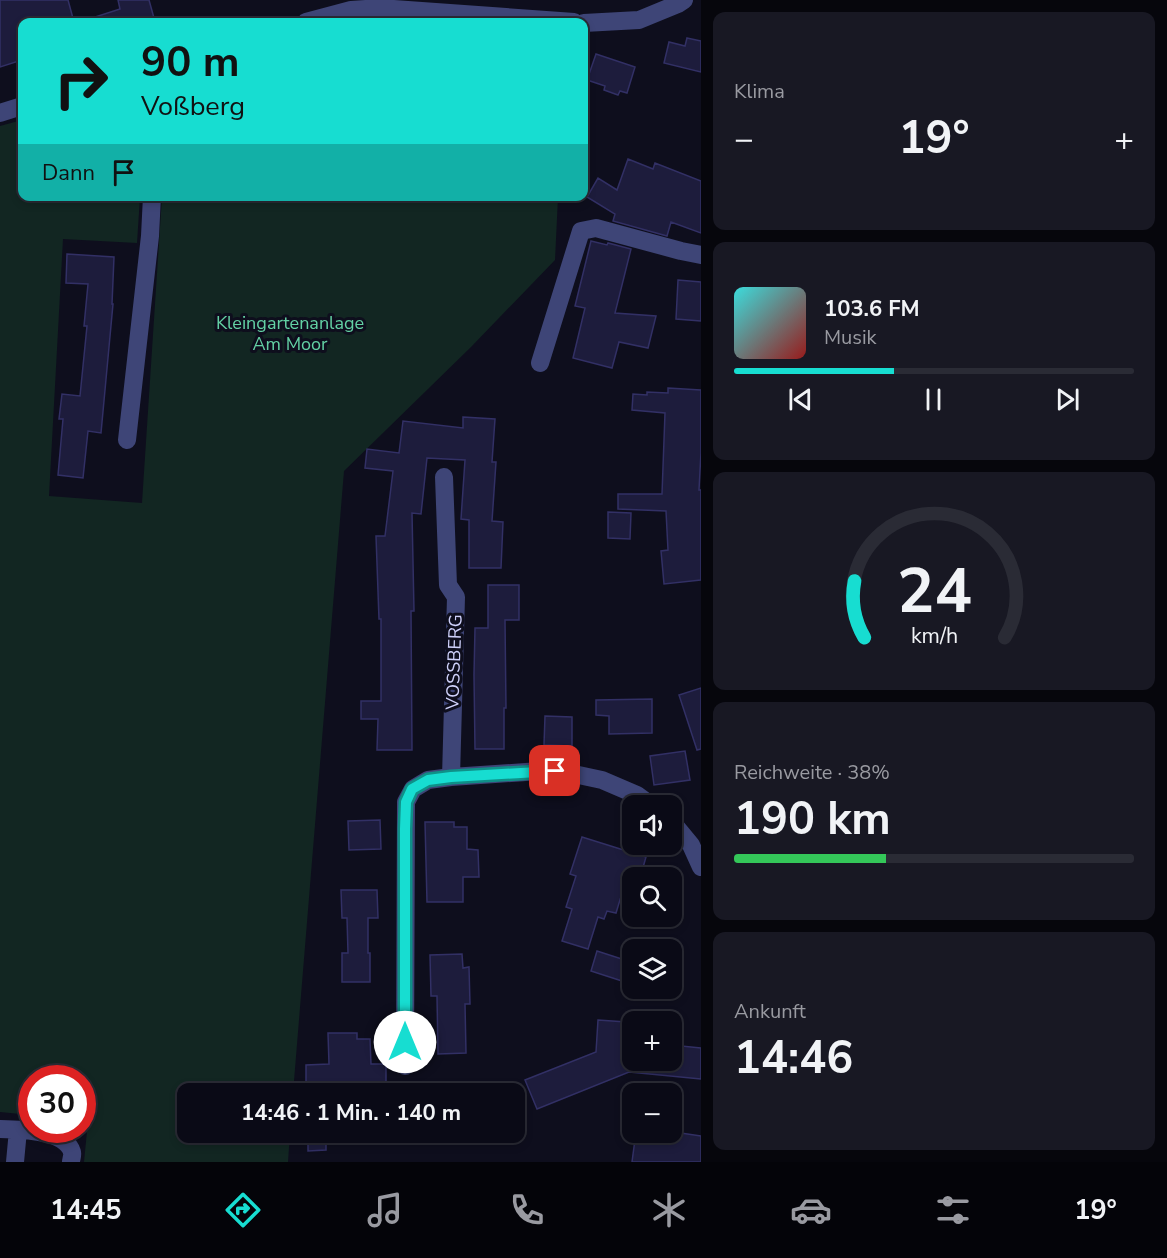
<!DOCTYPE html>
<html lang="de">
<meta charset="utf-8">
<style>
body{margin:0;font-family:"Nunito Sans",sans-serif;background:#181823;color:#f1f3f6;height:100vh;display:flex;flex-direction:column;font-size:22px;white-space:nowrap}
*{box-sizing:border-box;margin:0}
p{font-size:20px;color:#999aa1}
.icon{flex:none;width:33px;height:33px;fill:none;stroke:currentColor;stroke-width:2;stroke-linecap:round;stroke-linejoin:round}
.map{position:relative;flex:1;overflow:hidden}
.drawer{display:flex;flex-direction:column;gap:12px;padding:12px;background:#06060c;width:466px}
.drawer>*{flex:none}
.top-card{position:absolute;left:18px;top:18px;width:570px;height:183px;border-radius:12px;box-shadow:0 3px 9px #0003,0 0 0 2px #2a2b35;background:#17ddd1;color:#111;overflow:hidden}
.fabs{position:absolute;left:622px;top:795px;display:grid;gap:12px}
.fabs a{display:grid;place-items:center;width:60px;height:60px;border-radius:12px;background:#0a0a16;box-shadow:0 3px 9px #0003,0 0 0 2px #2a2b35;font-size:30px}
.speed{position:absolute;left:18px;top:1065px;display:flex;gap:12px;font-size:30px;font-weight:700;text-align:center}
.speed>*{display:grid;place-content:center;width:78px;height:78px;border-radius:50%;background:#0a0a16;box-shadow:0 3px 9px #0003,0 0 0 2px #2a2b35;line-height:1}
.speed .limit{border:9px solid #d22;background:#fff;color:#111}
.pin{position:absolute;display:grid;place-items:center;width:51px;height:51px;color:#fff;margin:-26px;border-radius:12px;box-shadow:0 3px 9px #0006}
.me{position:absolute;width:66px;margin:-33px;rotate:0deg;stroke-linejoin:round;filter:drop-shadow(0 0 4px #0008)}
.turn{display:flex;align-items:center;gap:21px;height:126px;padding:0 24px;font-size:27px}
.turn .icon{width:78px;height:78px;stroke-width:2.5}
.turn b{display:block;font-size:42px;line-height:51px}
.then{display:flex;align-items:center;height:57px;padding:0 24px;background:#0003;gap:12px;font-size:22px}
.big{font-size:45px;font-weight:700;line-height:1.1}
.drawer .card{flex:1;display:flex;flex-direction:column;justify-content:center;gap:9px;min-width:0;padding:0 21px;border-radius:12px;background:#181823}
.drawer .dial{align-items:center;gap:0}
.dial svg{height:156px;overflow:visible;fill:none;stroke:#2a2b35;stroke-width:7;stroke-linecap:round;text-anchor:middle}
.dial text{fill:#f1f3f6;stroke:none}
.song{display:flex;align-items:center;gap:18px}
.cover{width:72px;height:72px;border-radius:9px;background:linear-gradient(135deg,hsl(180 70% 55%),hsl(0 70% 35%))}
.played{height:6px;border-radius:3px;background:linear-gradient(90deg,#17ddd1 40%,#2a2b35 40%)}
.keys{display:flex;justify-content:space-around;direction:ltr}
.heat{display:flex;justify-content:space-between;align-items:center;font-size:33px;direction:ltr}
.charge{height:9px;border-radius:4px;background:linear-gradient(90deg,#34c759 38%,#2a2b35 0)}
.trip{position:absolute;left:177px;top:1083px;width:348px;height:60px;border-radius:12px;background:#0a0a16;box-shadow:0 3px 9px #0003,0 0 0 2px #2a2b35;font-weight:700;line-height:60px;text-align:center}
.dock{display:flex;height:96px;justify-content:space-around;align-items:center;background:#040409;color:#999aa1}
.dock .icon{width:42px;height:42px}
.dock .current{color:#17ddd1}
.dock b{font-size:27px;color:#f1f3f6}
main{display:flex;flex:1;min-height:0}
.map>svg:first-child{display:block}
</style>
<main>
<div class="map">
<svg width="701" height="1162" viewBox="0 0 701 1162">
<rect width="100%" height="100%" fill="#0e0e1d"/>
<path fill="#122622" d="M22,120V196L140,197L137,243L63,239L49,496L142,503L162,197H558L555,260L471,347L344,471L293,1093L188,1094V1132L290,1133L288,1162H84L88,1121L83,1120L82,1078H32L31,1115L0,1112V126Z"/>
<path fill="#1d1c3c" stroke="#323065" stroke-width="1.5" d="M0,0H68L74,22H22V60L0,67Z
M118,0H149L154,18L141,22H90L89,19L120,9Z
M687,38L701,41V72L664,63L669,42L685,46Z
M596,54L635,67L627,93L620,91L618,95L604,90L605,86L587,80Z
M628,159L653,169L655,163L701,181V233L671,222L667,236L613,221L615,214L587,197L598,178L617,190Z
M591,241L607,245L608,243L631,249L615,313L656,316L648,348L619,342L612,368L573,358L585,308L575,306Z
M67,254L114,257L112,304H113L101,433L88,431L83,478L58,475L63,419H59L62,394L80,396L87,326H84L88,284L66,283Z
M678,280L701,282V321L676,319Z
M668,388L701,390V452L699,490H701V580L664,584L661,551L668,550L666,511L618,509V494H662L665,413L632,410L633,394L647,395V392L668,393Z
M463,417L495,419L492,462H496L492,521L503,522L501,568H469V520L461,519L465,460L427,458L421,514L412,513L414,611H411L412,750H377L378,719H361V701H381V619H379L376,536H385L393,471L365,468L367,449L399,453L403,421L463,428Z
M608,512L631,513L630,539L608,538Z
M488,585H519V620H505L506,708H504V749H475L474,675L475,628H488Z
M701,688V749L697,750L679,695Z
M652,699V733L609,734V716L596,715V700Z
M545,716L572,717V746L544,745Z
M685,751L690,780L654,785L650,756Z
M380,820L381,849L349,850L348,821Z
M425,822H454V827H467V849L478,850L479,877H463V902H427Z
M582,837L646,857L640,878H633V894L623,890L616,913L607,911L604,919L598,917L588,949L562,941L572,909L566,907L576,876L570,874Z
M341,890H377L378,918H368V953H370V982H342V953H348L347,918H342Z
M597,951L628,961L622,981L591,971Z
M462,954L463,968L469,967L470,1004H465L466,1053L438,1054L437,996H431L430,955Z
M598,1020L626,1022L625,1041L633,1042V1060H672V1045L701,1048V1079L629,1072L537,1109L525,1080L596,1052Z
M328,1033H357V1039H370L371,1064H386V1094H306V1065L329,1064Z
M308,1132H326V1150L308,1151Z
M636,1132H674L701,1136V1162H632Z"/>
<g fill="none" stroke-linecap="round" stroke-linejoin="round">
<path stroke="#3e4577" stroke-width="18" d="M306,22L351,10L380,8L574,22
M584,23L639,20L678,4L684,0
M0,113L22,106
M540,363L581,231L596,228L681,251L701,255
M127,440L150,236L152,196
M444,477L448,585L456,597L451,777L555,770L602,780L637,795L652,806
M672,822L691,845L701,867
M405,1066L406,802L413,789L428,780L451,777
M0,1129C19,1130 65,1129 72,1152C73,1155 71,1159 71,1162
M15,1162L18,1130"/>
</g>
<g fill="none" stroke-linecap="round" stroke-linejoin="round">
<defs>
<path id="route" d="M405,1042V829L406,802L412,789L428,780L451,777L555,771"/>
</defs>
<use href="#route" stroke="#0f9088" stroke-width="15"/>
<use href="#route" stroke="#17ddd1" stroke-width="10"/>
</g>
<g text-anchor="middle" stroke-width="6" stroke-linejoin="round" paint-order="stroke">
<g font-size="18" fill="#63d1a4" stroke="#0e0e1d">
<text x="290" y="329">Kleingartenanlage<tspan x="290" dy="21">Am Moor</tspan></text>
</g>
<g font-size="18" fill="#cfd1fa" stroke="#0e0e1d">
<text transform="translate(454 662) rotate(-88)" y="6">VOSSBERG</text>
</g>
</g>
</svg>
<div class="fabs">
<a><svg class="icon" aria-label="sound" viewBox="0 0 24 24"><path d="M4 9h4l5-4v14l-5-4H4zM17 9q2 3 0 6"/></svg></a>
<a><svg class="icon" aria-label="search" viewBox="0 0 24 24"><circle cx="10" cy="10" r="6"/><path d="M15 15l6 6"/></svg></a>
<a><svg class="icon" aria-label="layers" viewBox="0 0 24 24"><path d="M12 4l9 5-9 5-9-5zM3 14l9 5 9-5"/></svg></a>
<a>+</a>
<a>−</a>
</div>
<div class="speed"><div class="limit">30</div></div>
<div class="pin" style="left:555px;top:771px;background:#d93025"><svg class="icon" aria-label="arrive" viewBox="0 0 24 24"><path d="M6 21V4h12l-3 4 3 4H6"/></svg></div>
<svg class="me" style="left:405px;top:1042px" viewBox="-20 -20 40 40"><circle r="19" fill="#fff"/><path d="M0-13L10 11 0 6-10 11z" fill="#17ddd1"/></svg>
<div class="trip">14:46 · 1 Min. · 140 m</div>
<div class="top-card">
<div class="turn"><svg class="icon" aria-label="right" viewBox="0 0 24 24"><path d="M7 20v-9h11M14 6l5 5-5 5"/></svg><div><b>90 m</b>Voßberg</div></div>
<div class="then">Dann<svg class="icon" aria-label="arrive" viewBox="0 0 24 24"><path d="M6 21V4h12l-3 4 3 4H6"/></svg></div>
</div>
</div>
<section class="drawer">
<div class="card"><p>Klima</p>
<div class="heat"><a>−</a><b class="big">19°</b><a>+</a></div>
</div>
<div class="card">
<div class="song"><i class="cover"></i><div><b>103.6 FM</b><p>Musik</p></div></div>
<div class="played"></div>
<div class="keys"><svg class="icon" aria-label="previous" viewBox="0 0 24 24"><path d="M18 5L8 12l10 7zM5 5v14"/></svg><svg class="icon" aria-label="pause" viewBox="0 0 24 24"><path d="M8 5v14M16 5v14"/></svg><svg class="icon" aria-label="next" viewBox="0 0 24 24"><path d="M6 5l10 7-10 7zM19 5v14"/></svg></div>
</div>
<div class="card dial"><svg viewBox="0 0 100 80">
<path d="M14 69A42 42 0 1 1 86 69"/>
<path d="M14 69A42 42 0 0 1 9 40" stroke="#17ddd1"/>
<text x="50" y="56" font-size="32" font-weight="700">24</text>
<text x="50" y="72" font-size="11">km/h</text>
</svg></div>
<div class="card"><p>Reichweite · 38%</p><b class="big">190 km</b><div class="charge"></div></div>
<div class="card"><p>Ankunft</p><b class="big">14:46</b></div>
</section>
</main>
<nav class="dock">
<b>14:45</b>
<svg class="icon current" aria-label="directions" viewBox="0 0 24 24"><path d="M12 3l9 9-9 9-9-9zM9 14v-3h6M13 9l2 2-2 2"/></svg>
<svg class="icon" aria-label="music" viewBox="0 0 24 24"><path d="M9 18V5l10-2v13"/><circle cx="6" cy="18" r="3"/><circle cx="16" cy="16" r="3"/></svg>
<svg class="icon" aria-label="phone" viewBox="0 0 24 24"><path d="M5 4h4l2 5-3 2q2 4 5 5l2-3 5 2v4C11 20 4 13 5 4z"/></svg>
<svg class="icon" aria-label="climate" viewBox="0 0 24 24"><path d="M12 3v18M4 7l16 10M4 17L20 7"/></svg>
<svg class="icon" aria-label="car" viewBox="0 0 24 24"><path d="M5 17H2v-5l4-1 3-4h7l3 4 3 1v5h-3M9 17h6M6 11h13"/><circle cx="7" cy="17" r="2"/><circle cx="17" cy="17" r="2"/></svg>
<svg class="icon" aria-label="filters" viewBox="0 0 24 24"><path d="M4 7h16M4 17h16"/><circle cx="9" cy="7" r="2"/><circle cx="15" cy="17" r="2"/></svg>
<b>19°</b>
</nav>
